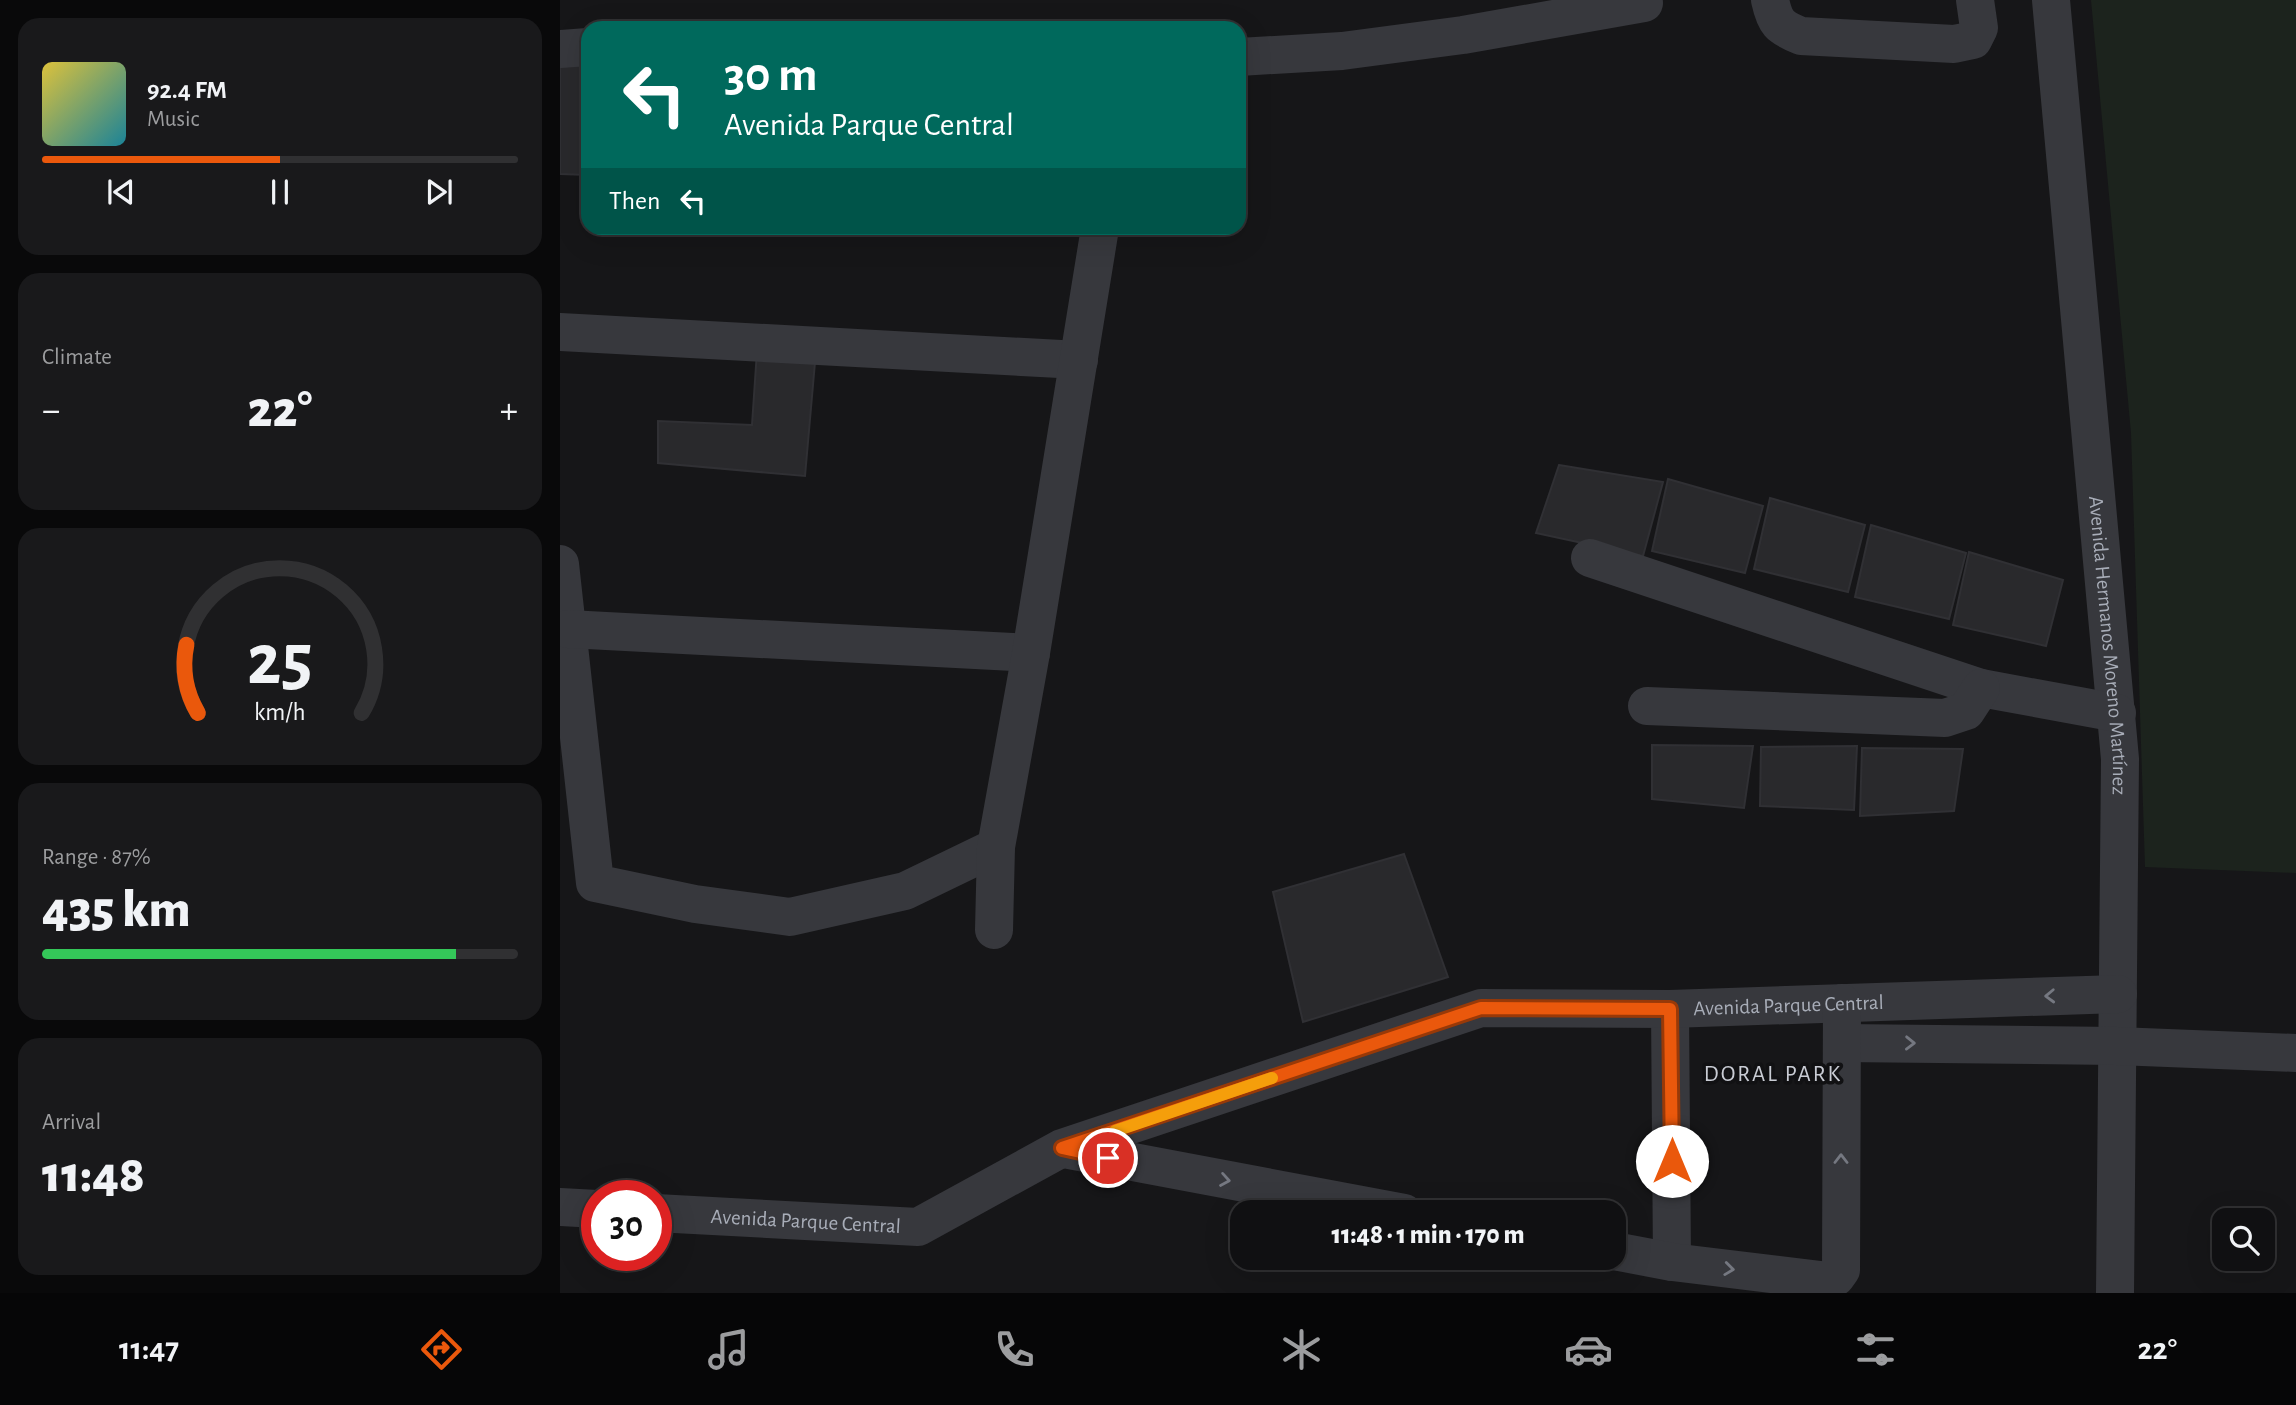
<!DOCTYPE html>
<meta charset="utf-8">
<style>
body{margin:0;font-family:"Alegreya Sans",sans-serif;background:#19191b;color:#f1f3f6;height:100vh;display:flex;flex-direction:column;font-size:26px;white-space:nowrap}
*{box-sizing:border-box;margin:0}
p{font-size:23px;color:#9c9d9f}
.icon{flex:none;width:38px;height:38px;fill:none;stroke:currentColor;stroke-width:2;stroke-linecap:round;stroke-linejoin:round}
.map{position:relative;flex:1;overflow:hidden}
.panel{display:flex;flex-direction:column;gap:18px;padding:18px;background:#09090a;width:560px}
.panel>*{flex:none}
.guide{position:absolute;left:21px;top:21px;width:665px;height:214px;border-radius:21px;box-shadow:0 7px 28px #0002,0 0 0 2px #303032;background:#00695c;color:#fff;overflow:hidden}
.tools{position:absolute;left:1652px;top:1208px;display:grid;gap:14px}
.tools a{display:grid;place-items:center;width:63px;height:63px;border-radius:14px;background:#101012;box-shadow:0 7px 28px #0002,0 0 0 2px #303032;font-size:35px}
.speed{position:absolute;left:21px;top:1180px;display:flex;gap:14px;font-size:35px;font-weight:700;text-align:center}
.speed>*{display:grid;place-content:center;width:91px;height:91px;border-radius:50%;background:#101012;box-shadow:0 7px 28px #0002,0 0 0 2px #303032;line-height:1}
.speed .limit{border:10px solid #d22;background:#fff;color:#111}
.pin{position:absolute;display:grid;place-items:center;width:60px;height:60px;color:#fff;margin:-30px;border:4px solid #fff;border-radius:50%;box-shadow:0 2px 7px #0007}
.me{position:absolute;width:77px;margin:-38px;rotate:0deg;stroke-linejoin:round;filter:drop-shadow(0 0 5px #0008)}
.turn{display:flex;align-items:center;gap:24px;height:147px;padding:0 28px;font-size:32px}
.turn .icon{width:91px;height:91px;stroke-width:2.5}
.turn b{display:block;font-size:49px;line-height:60px}
.then{display:flex;align-items:center;height:66px;padding:0 28px;background:#0003;gap:14px;font-size:26px}
.big{font-size:52px;font-weight:800;line-height:1.1}
.panel .widget{flex:1;display:flex;flex-direction:column;justify-content:center;gap:10px;min-width:0;padding:0 24px;border-radius:21px;background:#19191b}
.panel .dial{align-items:center;gap:0}
.dial svg{height:182px;overflow:visible;fill:none;stroke:#303032;stroke-width:7;stroke-linecap:round;text-anchor:middle}
.dial text{fill:#f1f3f6;stroke:none}
.song{display:flex;align-items:center;gap:21px}
.cover{width:84px;height:84px;border-radius:10px;background:linear-gradient(135deg,hsl(50 70% 55%),hsl(190 70% 35%))}
.played{height:7px;border-radius:4px;background:linear-gradient(90deg,#ea580c 50%,#303032 50%)}
.keys{display:flex;justify-content:space-around;direction:ltr}
.heat{display:flex;justify-content:space-between;align-items:center;font-size:38px;direction:ltr}
.charge{height:10px;border-radius:5px;background:linear-gradient(90deg,#34c759 87%,#303032 0)}
.trip{position:absolute;left:670px;top:1200px;width:396px;height:70px;border-radius:21px;background:#101012;box-shadow:0 7px 28px #0002,0 0 0 2px #303032;font-weight:800;line-height:70px;text-align:center}
.tabs{display:flex;height:112px;justify-content:space-around;align-items:center;background:#060607;color:#9c9d9f}
.tabs .icon{width:49px;height:49px}
.tabs .selected{color:#ea580c}
.tabs b{font-size:32px;color:#f1f3f6}
main{display:flex;flex:1;min-height:0}
.map>svg:first-child{display:block}
</style>
<main>
<section class="panel">
<div class="widget">
<div class="song"><i class="cover"></i><div><b>92.4 FM</b><p>Music</p></div></div>
<div class="played"></div>
<div class="keys"><svg class="icon" aria-label="previous" viewBox="0 0 24 24"><path d="M18 5L8 12l10 7zM5 5v14"/></svg><svg class="icon" aria-label="pause" viewBox="0 0 24 24"><path d="M8 5v14M16 5v14"/></svg><svg class="icon" aria-label="next" viewBox="0 0 24 24"><path d="M6 5l10 7-10 7zM19 5v14"/></svg></div>
</div>
<div class="widget"><p>Climate</p>
<div class="heat"><a>−</a><b class="big">22°</b><a>+</a></div>
</div>
<div class="widget dial"><svg viewBox="0 0 100 80">
<path d="M14 69A42 42 0 1 1 86 69"/>
<path d="M14 69A42 42 0 0 1 9 39" stroke="#ea580c"/>
<text x="50" y="56" font-size="32" font-weight="700">25</text>
<text x="50" y="72" font-size="11">km/h</text>
</svg></div>
<div class="widget"><p>Range · 87%</p><b class="big">435 km</b><div class="charge"></div></div>
<div class="widget"><p>Arrival</p><b class="big">11:48</b></div>
</section>
<div class="map">
<svg width="1736" height="1293" viewBox="0 0 1736 1293">
<rect width="100%" height="100%" fill="#161618"/>
<path fill="#1c231d" d="M1531,0H1736V873L1585,867L1571,433Z"/>
<path fill="#29292c" stroke="#303034" stroke-width="2" d="M0,63H28V175L0,174Z
M197,351L255,362L245,476L98,463V421L192,425Z
M999,465L1103,482L1083,556L976,533Z
M1108,479L1203,506L1185,573L1092,551Z
M1210,498L1305,525L1288,592L1194,569Z
M1311,525L1406,553L1389,619L1295,597Z
M1409,552L1503,580L1486,646L1393,625Z
M1092,745L1193,746L1184,808L1092,799Z
M1297,746L1294,810L1200,806L1201,747Z
M1302,748L1403,749L1394,811L1300,816Z
M844,854L888,977L743,1022L713,892Z"/>
<g fill="none" stroke-linecap="round" stroke-linejoin="round">
<g stroke="#37383d" stroke-width="38">
<path d="M1210,0C1215,23 1219,27 1241,36L1394,44L1413,40L1419,28L1415,0"/>
<path id="s1" d="M1491,0L1560,759L1555,1293"/>
<path d="M0,49L28,47"/>
<path d="M679,57L782,51L903,35L1084,3"/>
<path d="M0,332L519,360"/>
<path d="M1030,558L1421,688L1557,713"/>
<path d="M0,564L35,883L135,904L230,917L345,891L436,847"/>
<path d="M8,629L471,653"/>
<path d="M1087,706L1385,718L1406,711L1421,688"/>
<path d="M434,930L436,847L471,653L540,228"/>
<path d="M1110,1009L1112,1262"/>
<path d="M1282,1043L1557,1046L1736,1053"/>
<path d="M504,1149L844,1213"/>
<path d="M0,1207L37,1209"/>
<path id="s2" d="M96,1213L358,1227L502,1148L921,1008L1110,1009L1558,994"/>
<path d="M1054,1251L1112,1262L1269,1281L1276,1277L1281,1270L1282,1003"/>
</g>
</g>
<defs><path id="oneway-chevron" d="M-2-3.5L2.5 0L-2 3.5" fill="none" stroke-width="1.6" stroke-linecap="round" stroke-linejoin="round" transform="scale(1.75)"/></defs>
<g stroke="#757881">
<use href="#oneway-chevron" transform="translate(1490 996) rotate(178)"/>
<use href="#oneway-chevron" transform="translate(1350 1043) rotate(1)"/>
<use href="#oneway-chevron" transform="translate(1281 1159) rotate(-90)"/>
<use href="#oneway-chevron" transform="translate(665 1180) rotate(10)"/>
<use href="#oneway-chevron" transform="translate(1169 1269) rotate(7)"/>
</g>
<g fill="none" stroke-linecap="round" stroke-linejoin="round">
<defs>
<path id="route" d="M548,1158L502,1148L921,1008L1110,1009L1112,1161"/>
</defs>
<use href="#route" stroke="#983908" stroke-width="18"/>
<use href="#route" stroke="#ea580c" stroke-width="12"/>
<path stroke="#f59e0b" stroke-width="12" d="M555,1131L712,1078"/>
</g>
<g text-anchor="middle" stroke-width="7" stroke-linejoin="round" paint-order="stroke">
<g font-size="21" fill="#a8adb8" stroke="#111113">
<text dy="7" stroke="none"><textPath href="#s1" startOffset="648">Avenida Hermanos Moreno Martínez</textPath></text>
<text dy="7" stroke="none"><textPath href="#s2" startOffset="1176">Avenida Parque Central</textPath></text>
<text dy="7" stroke="none"><textPath href="#s2" startOffset="150">Avenida Parque Central</textPath></text>
</g>
<g font-size="23" letter-spacing="2" fill="#c9ccd4" stroke="#111113">
<text x="1213" y="1081">DORAL PARK</text>
</g>
</g>
</svg>
<div class="tools">
<a><svg class="icon" aria-label="search" viewBox="0 0 24 24"><circle cx="10" cy="10" r="6"/><path d="M15 15l6 6"/></svg></a>
</div>
<div class="speed"><div class="limit">30</div></div>
<div class="pin" style="left:548px;top:1158px;background:#d93025"><svg class="icon" aria-label="arrive" viewBox="0 0 24 24"><path d="M6 21V4h12l-3 4 3 4H6"/></svg></div>
<svg class="me" style="left:1112px;top:1161px" viewBox="-20 -20 40 40"><circle r="19" fill="#fff"/><path d="M0-13L10 11 0 6-10 11z" fill="#ea580c"/></svg>
<div class="trip">11:48 · 1 min · 170 m</div>
<div class="guide">
<div class="turn"><svg class="icon" aria-label="left" viewBox="0 0 24 24"><path d="M17 20v-9H6M10 6l-5 5 5 5"/></svg><div><b>30 m</b>Avenida Parque Central</div></div>
<div class="then">Then<svg class="icon" aria-label="left" viewBox="0 0 24 24"><path d="M17 20v-9H6M10 6l-5 5 5 5"/></svg></div>
</div>
</div>
</main>
<nav class="tabs">
<b>11:47</b>
<svg class="icon selected" aria-label="directions" viewBox="0 0 24 24"><path d="M12 3l9 9-9 9-9-9zM9 14v-3h6M13 9l2 2-2 2"/></svg>
<svg class="icon" aria-label="music" viewBox="0 0 24 24"><path d="M9 18V5l10-2v13"/><circle cx="6" cy="18" r="3"/><circle cx="16" cy="16" r="3"/></svg>
<svg class="icon" aria-label="phone" viewBox="0 0 24 24"><path d="M5 4h4l2 5-3 2q2 4 5 5l2-3 5 2v4C11 20 4 13 5 4z"/></svg>
<svg class="icon" aria-label="climate" viewBox="0 0 24 24"><path d="M12 3v18M4 7l16 10M4 17L20 7"/></svg>
<svg class="icon" aria-label="car" viewBox="0 0 24 24"><path d="M5 17H2v-5l4-1 3-4h7l3 4 3 1v5h-3M9 17h6M6 11h13"/><circle cx="7" cy="17" r="2"/><circle cx="17" cy="17" r="2"/></svg>
<svg class="icon" aria-label="filters" viewBox="0 0 24 24"><path d="M4 7h16M4 17h16"/><circle cx="9" cy="7" r="2"/><circle cx="15" cy="17" r="2"/></svg>
<b>22°</b>
</nav>
